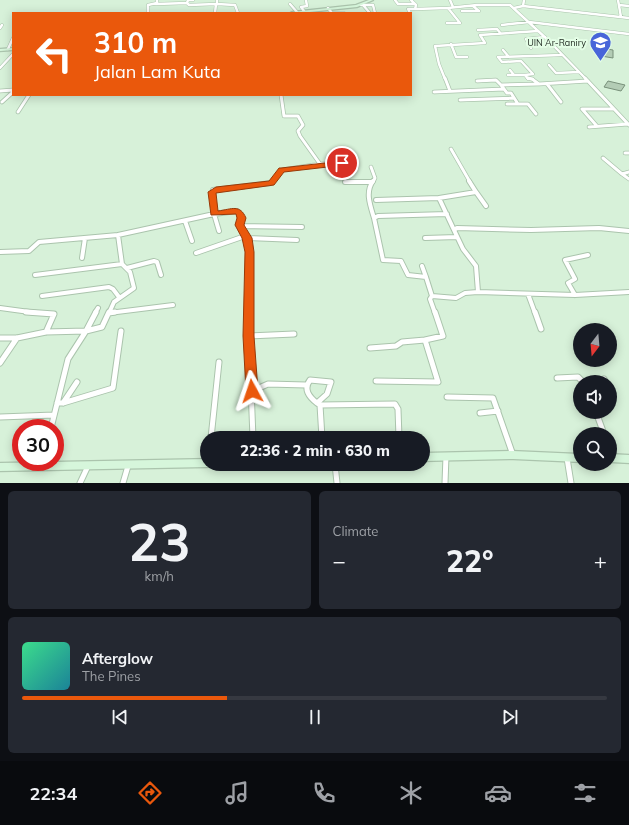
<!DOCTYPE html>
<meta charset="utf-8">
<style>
body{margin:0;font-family:Mulish,sans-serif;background:#242831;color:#f1f3f6;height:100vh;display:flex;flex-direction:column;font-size:15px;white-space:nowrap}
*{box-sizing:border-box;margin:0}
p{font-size:13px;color:#9ea1a6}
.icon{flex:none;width:22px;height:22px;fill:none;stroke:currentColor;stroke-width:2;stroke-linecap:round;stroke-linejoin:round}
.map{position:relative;height:483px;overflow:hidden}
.drawer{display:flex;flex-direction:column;gap:8px;padding:8px;background:#0d0f14;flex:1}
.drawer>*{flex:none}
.hud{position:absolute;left:12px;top:12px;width:400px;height:84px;border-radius:0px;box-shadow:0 2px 10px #0003;background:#ea580c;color:#fff;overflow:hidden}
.needle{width:26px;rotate:196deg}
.tools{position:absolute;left:573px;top:323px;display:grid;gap:8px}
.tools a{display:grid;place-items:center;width:44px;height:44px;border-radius:50%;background:#171b24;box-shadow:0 2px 10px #0003;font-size:20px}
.speed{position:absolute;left:12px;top:419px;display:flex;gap:8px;font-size:20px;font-weight:700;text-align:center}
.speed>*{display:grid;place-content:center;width:52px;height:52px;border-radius:50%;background:#171b24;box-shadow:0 2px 10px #0003;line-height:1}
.speed .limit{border:6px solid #d22;background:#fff;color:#111}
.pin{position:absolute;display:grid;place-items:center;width:34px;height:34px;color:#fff;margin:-17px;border:2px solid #fff;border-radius:50%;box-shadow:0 1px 4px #0007}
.me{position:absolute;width:44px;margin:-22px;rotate:355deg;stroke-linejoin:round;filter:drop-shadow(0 0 3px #0008)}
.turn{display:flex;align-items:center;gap:14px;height:84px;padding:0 16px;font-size:18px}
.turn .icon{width:52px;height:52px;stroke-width:2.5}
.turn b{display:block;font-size:28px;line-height:34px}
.big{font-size:30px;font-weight:800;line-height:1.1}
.drawer .widget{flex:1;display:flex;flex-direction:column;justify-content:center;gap:6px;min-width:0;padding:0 14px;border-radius:6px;background:#242831}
.drawer .dial{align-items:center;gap:0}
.dial b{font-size:52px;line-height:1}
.song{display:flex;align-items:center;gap:12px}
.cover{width:48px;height:48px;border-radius:6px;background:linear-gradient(135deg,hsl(150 70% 55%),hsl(190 70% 35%))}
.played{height:4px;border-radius:2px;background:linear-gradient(90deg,#ea580c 35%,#363941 35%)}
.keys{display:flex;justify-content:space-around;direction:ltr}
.heat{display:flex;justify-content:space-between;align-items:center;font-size:22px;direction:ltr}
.drawer .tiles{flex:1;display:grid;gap:8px;grid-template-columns:1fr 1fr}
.widget:last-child{grid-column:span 2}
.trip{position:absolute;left:200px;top:431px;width:230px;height:40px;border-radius:20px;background:#171b24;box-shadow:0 2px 10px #0003;font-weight:800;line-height:40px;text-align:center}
.menu{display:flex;height:64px;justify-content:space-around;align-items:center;background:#090b0e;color:#9ea1a6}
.menu .icon{width:28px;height:28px}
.menu .selected{color:#ea580c}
.menu b{font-size:18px;color:#f1f3f6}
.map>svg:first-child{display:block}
</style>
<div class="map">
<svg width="629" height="483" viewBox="0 0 629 483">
<rect width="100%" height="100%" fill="#d7f1d9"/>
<path fill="#b3ccb5" stroke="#78907a" d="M601,48L613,50V58L601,56Z
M608,81L625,85L621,91L604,87Z"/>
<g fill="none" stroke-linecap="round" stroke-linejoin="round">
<defs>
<path id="street-far3" d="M217,0V4L235,5L238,13
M395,0L398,4H415
M411,0L416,5L415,9L448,8L460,23H447
M450,0L453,7
M618,0L621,17
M187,3L189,5L216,4L215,13
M156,4L187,3L188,0H193
M290,4L297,12
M361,5H373L375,13
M363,5L369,12
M619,5L629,6
M523,6L524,0
M328,8L332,13
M448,8L477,5H510L549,41L586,79
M514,8L523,6L629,18
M304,11L301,7L307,6L306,0
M462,11H479L473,6
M148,13V5L157,3V0
M334,13H344
M410,13L408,9H415
M502,25L529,22L629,34
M0,28L2,25
M478,30L497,29L501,34
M485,43L480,35L538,31
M451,44L456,57H467
M531,48L526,39L545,37
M8,49L13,38
M503,50L509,57
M498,57L502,62L521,61L533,74L525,75L528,79H533
M498,57L562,55
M549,65L556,73L579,72
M0,68L13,54
M510,70L514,75
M508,75H525
M445,79L439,64L435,46L485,43"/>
<path id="street-far2" d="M445,78L450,91
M528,78L532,79L539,84L588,81
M585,78L629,125
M477,81L496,80L501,85
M547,84L561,102
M504,89L507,93H511L518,104H528L536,114
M0,91L13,90
M434,92L504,89L501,85L539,84
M281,95L284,116H298L303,125L298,131L300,136L320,164
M460,100L514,98
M2,102L13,92
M507,104H518
M18,112L29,95
M596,125L582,109H614
M589,127L628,124
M451,149L470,182
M625,153H629
M603,158L622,174
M371,167L375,178L373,182
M629,172L622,174L629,179
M272,182L281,170L320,164L342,163"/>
<path id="street-far1" d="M373,181C365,192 370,205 374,218
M345,182H371
M476,192L486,206
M439,198L476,192L469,181
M376,200L439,198L454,230
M447,214L378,216L374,218L383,260L401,261L408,275L426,277L432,296L456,298L465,293L478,292L575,295L629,292
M185,221L192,241
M241,226L302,227
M219,231L214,214L213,190L271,183L273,181
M247,238L297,240
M425,238L457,237
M0,252L29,251L39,242L118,235
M196,253L245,236
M82,258L85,238
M422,266L426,277
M127,268L154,261L157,262L161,275
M35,275L122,264
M478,292L476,266L463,249L454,230L457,228L531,230L599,228L629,231
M528,294L535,313
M575,295L568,283L575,279L565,260L588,255
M42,296L109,287L113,289L119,297
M432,296L430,299L435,313
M0,308L37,313
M95,313L98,308
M109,313L173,305
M109,313L114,302L134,288L130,272L122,264L118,235L214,214L237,211L241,215L239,225L247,238L249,252L248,313"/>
<path id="street" d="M26,312L54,314L46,332
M248,312L253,438
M535,312L541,329
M109,313L115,312
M248,336L294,334
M0,338H17L46,332L86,331L96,312
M425,340L443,336L435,312
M370,348L396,346L402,342L425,340L438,382L376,381
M0,363L17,338
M557,378L578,377L583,382
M310,380L331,382L327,394L317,403C309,397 303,389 310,380Z
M602,382L604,379
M252,391L268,384L306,385
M447,397L493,398L513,455
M57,403H63L113,388L121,331
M63,403L77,382
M317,403L320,405L322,438
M320,405L395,404L398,409L399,438
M596,412L604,434
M480,413L498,411
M0,417L54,415
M51,428L68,359L86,331L102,327L109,312
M211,438L219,362
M567,458L571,483
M335,464L337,483
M80,483L88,466
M123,483L128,466
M445,483L446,456"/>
<path id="secondary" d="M369,0H373L357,7L300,13H290L292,12L356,5Z
M13,48V50L0,51V49Z
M513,451L580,454V462L513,459L423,461V453Z
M610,454L629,455V463L610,462Z
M207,459V464H210V466L207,467L0,471V463Z"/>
</defs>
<use href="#street-far3" stroke="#abc4ad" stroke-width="3.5"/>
<use href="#street-far2" stroke="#abc4ad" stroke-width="4.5"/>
<use href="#street-far1" stroke="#abc4ad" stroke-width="6"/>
<use href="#street" stroke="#abc4ad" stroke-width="7"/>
<use href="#secondary" stroke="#abc4ad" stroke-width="2.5"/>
<use href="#street-far3" stroke="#fff" stroke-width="2.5"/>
<use href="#street-far2" stroke="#fff" stroke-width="3"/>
<use href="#street-far1" stroke="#fff" stroke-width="4"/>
<use href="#street" stroke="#fff" stroke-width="5"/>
<use href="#secondary" fill="#d6f6db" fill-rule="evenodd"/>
</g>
<path fill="#ea580c" stroke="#983908" d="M342,161L345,162V165L284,172L274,185L216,193L218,211C232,209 240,204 246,218L244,225L252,238L254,252V336L258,391L256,394L252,396L248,394L246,391L243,336L245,252L242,238L235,225L237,218L236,214L211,215L208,192L216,187L269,181L279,168H281Z"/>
<defs>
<symbol id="university-pin" viewBox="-11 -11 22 30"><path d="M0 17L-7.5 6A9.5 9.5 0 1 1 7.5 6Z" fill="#4865d9" stroke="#e4fee6"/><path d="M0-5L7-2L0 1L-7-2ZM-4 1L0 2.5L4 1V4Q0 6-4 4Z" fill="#fff"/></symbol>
</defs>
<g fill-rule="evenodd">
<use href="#university-pin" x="588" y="30" width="25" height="34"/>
</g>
<g text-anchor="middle" stroke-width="4" stroke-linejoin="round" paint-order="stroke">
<g font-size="9" fill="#212b22" stroke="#e4fee6" text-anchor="end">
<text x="586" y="46">UIN Ar-Raniry</text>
</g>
</g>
</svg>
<div class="tools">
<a><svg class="needle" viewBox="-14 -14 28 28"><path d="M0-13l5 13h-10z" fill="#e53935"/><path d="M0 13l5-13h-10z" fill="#9ea1a6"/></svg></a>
<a><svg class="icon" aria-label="sound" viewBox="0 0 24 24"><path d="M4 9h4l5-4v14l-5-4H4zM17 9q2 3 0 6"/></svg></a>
<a><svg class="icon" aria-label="search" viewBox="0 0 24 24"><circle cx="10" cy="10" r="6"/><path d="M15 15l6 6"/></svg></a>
</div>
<div class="speed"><div class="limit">30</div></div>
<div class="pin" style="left:342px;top:163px;background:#d93025"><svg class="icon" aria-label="arrive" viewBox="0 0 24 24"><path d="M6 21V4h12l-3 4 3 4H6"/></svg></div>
<svg class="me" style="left:252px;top:391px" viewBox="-20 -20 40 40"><path d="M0-17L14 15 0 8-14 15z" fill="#ea580c" stroke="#fff" stroke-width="4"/></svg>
<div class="trip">22:36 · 2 min · 630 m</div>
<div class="hud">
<div class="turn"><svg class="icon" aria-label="left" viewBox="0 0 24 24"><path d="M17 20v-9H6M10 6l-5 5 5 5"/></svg><div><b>310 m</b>Jalan Lam Kuta</div></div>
</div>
</div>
<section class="drawer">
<div class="tiles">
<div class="widget dial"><b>23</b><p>km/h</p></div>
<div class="widget"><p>Climate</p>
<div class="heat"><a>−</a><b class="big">22°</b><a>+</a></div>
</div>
<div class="widget">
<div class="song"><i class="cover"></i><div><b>Afterglow</b><p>The Pines</p></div></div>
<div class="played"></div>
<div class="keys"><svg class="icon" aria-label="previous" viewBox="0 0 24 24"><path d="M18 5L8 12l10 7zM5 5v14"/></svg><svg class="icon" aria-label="pause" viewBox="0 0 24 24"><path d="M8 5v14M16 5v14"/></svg><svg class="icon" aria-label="next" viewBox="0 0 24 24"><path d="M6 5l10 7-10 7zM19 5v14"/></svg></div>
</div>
</div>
</section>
<nav class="menu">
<b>22:34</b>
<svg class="icon selected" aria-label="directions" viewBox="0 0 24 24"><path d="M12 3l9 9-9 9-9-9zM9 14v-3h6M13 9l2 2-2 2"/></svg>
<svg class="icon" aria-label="music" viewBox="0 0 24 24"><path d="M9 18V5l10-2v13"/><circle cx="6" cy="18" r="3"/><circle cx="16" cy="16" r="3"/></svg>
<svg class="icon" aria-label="phone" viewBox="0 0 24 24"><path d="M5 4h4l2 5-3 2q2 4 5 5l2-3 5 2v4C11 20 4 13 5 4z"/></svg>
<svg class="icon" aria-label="climate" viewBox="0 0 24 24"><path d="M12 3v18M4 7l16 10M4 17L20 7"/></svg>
<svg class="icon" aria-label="car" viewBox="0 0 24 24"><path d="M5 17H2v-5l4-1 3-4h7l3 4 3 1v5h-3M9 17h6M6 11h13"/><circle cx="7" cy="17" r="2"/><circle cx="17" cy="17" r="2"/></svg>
<svg class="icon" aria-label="filters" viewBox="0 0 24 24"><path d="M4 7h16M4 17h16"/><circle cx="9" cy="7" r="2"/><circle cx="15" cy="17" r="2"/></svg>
</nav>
